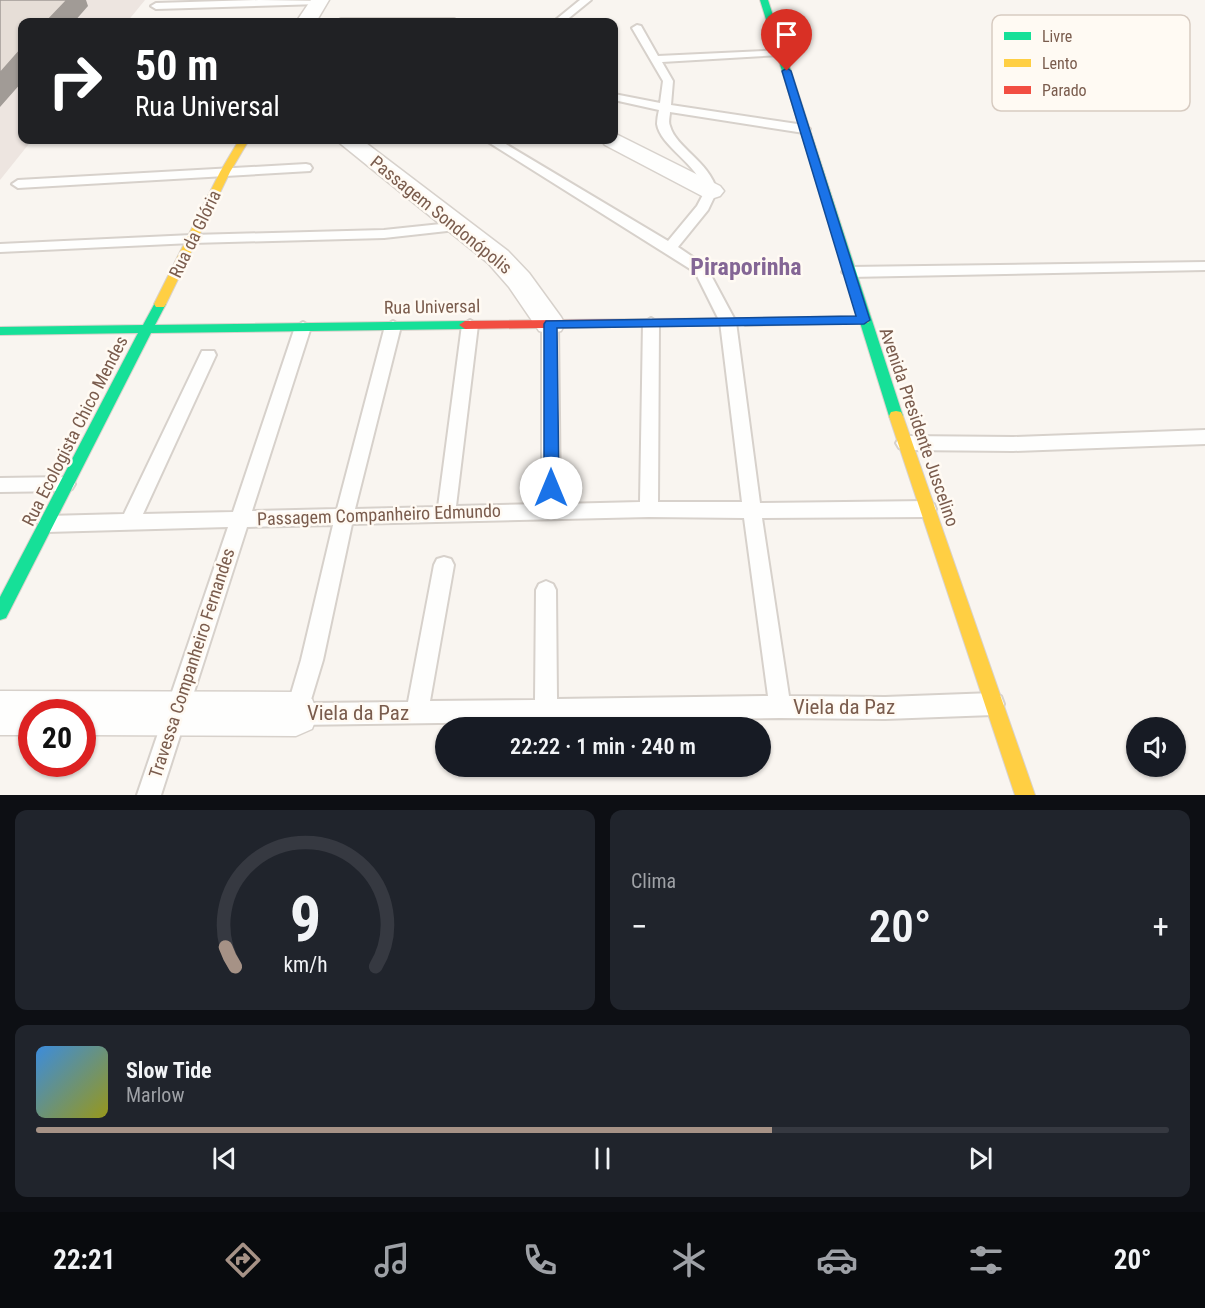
<!DOCTYPE html>
<html lang="pt">
<meta charset="utf-8">
<style>
body{margin:0;font-family:"Roboto Condensed",sans-serif;background:#20242c;color:#f1f3f6;height:100vh;display:flex;flex-direction:column;font-size:22px;white-space:nowrap}
*{box-sizing:border-box;margin:0}
p{font-size:20px;color:#9ea1a6}
.icon{flex:none;width:33px;height:33px;fill:none;stroke:currentColor;stroke-width:2;stroke-linecap:round;stroke-linejoin:round}
.map{position:relative;height:795px;overflow:hidden}
.drawer{display:flex;flex-direction:column;gap:15px;padding:15px;background:#0d0f14;flex:1}
.drawer>*{flex:none}
.hud{position:absolute;left:18px;top:18px;width:600px;height:126px;border-radius:12px;box-shadow:0 2px 4px #0004;background:#202124;color:#fff;overflow:hidden}
.tools{position:absolute;left:1126px;top:717px;display:grid;gap:12px}
.tools a{display:grid;place-items:center;width:60px;height:60px;border-radius:50%;background:#171b24;box-shadow:0 2px 4px #0004;font-size:30px}
.speed{position:absolute;left:18px;top:699px;display:flex;gap:12px;font-size:30px;font-weight:700;text-align:center}
.speed>*{display:grid;place-content:center;width:78px;height:78px;border-radius:50%;background:#171b24;box-shadow:0 2px 4px #0004;line-height:1}
.speed .limit{border:9px solid #d22;background:#fff;color:#111}
.pin{position:absolute;display:grid;place-items:center;width:51px;height:51px;color:#fff;margin:-62px -26px;border-radius:50% 50% 50% 0;rotate:-45deg;box-shadow:0 0 6px #0007}
.pin .icon{rotate:45deg}
.me{position:absolute;width:66px;margin:-33px;rotate:0deg;stroke-linejoin:round;filter:drop-shadow(0 0 4px #0008)}
.turn{display:flex;align-items:center;gap:21px;height:126px;padding:0 18px;font-size:27px}
.turn .icon{width:78px;height:78px;stroke-width:2.5}
.turn b{display:block;font-size:42px;line-height:51px}
.big{font-size:45px;font-weight:600;line-height:1.1}
.drawer .tile{flex:1;display:flex;flex-direction:column;justify-content:center;gap:9px;min-width:0;padding:0 21px;border-radius:12px;background:#20242c}
.drawer .dial{align-items:center;gap:0}
.dial svg{height:156px;overflow:visible;fill:none;stroke:#363941;stroke-width:7;stroke-linecap:round;text-anchor:middle}
.dial text{fill:#f1f3f6;stroke:none}
.song{display:flex;align-items:center;gap:18px}
.cover{width:72px;height:72px;border-radius:9px;background:linear-gradient(135deg,hsl(210 70% 55%),hsl(60 70% 35%))}
.played{height:6px;border-radius:3px;background:linear-gradient(90deg,#a69286 65%,#363941 65%)}
.keys{display:flex;justify-content:space-around;direction:ltr}
.heat{display:flex;justify-content:space-between;align-items:center;font-size:33px;direction:ltr}
.drawer .tiles{flex:1;display:grid;gap:15px;grid-template-columns:1fr 1fr}
.tile:last-child{grid-column:span 2}
.trip{position:absolute;left:435px;top:717px;width:336px;height:60px;border-radius:30px;background:#171b24;box-shadow:0 2px 4px #0004;font-weight:600;line-height:60px;text-align:center}
.tab-bar{display:flex;height:96px;justify-content:space-around;align-items:center;background:#090b0e;color:#9ea1a6}
.tab-bar .icon{width:42px;height:42px}
.tab-bar .active{color:#a69286}
.tab-bar b{font-size:27px;color:#f1f3f6}
.map>svg:first-child{display:block}
</style>
<div class="map">
<svg width="1205" height="795" viewBox="0 0 1205 795">
<rect width="100%" height="100%" fill="#f9f5f0"/>
<path fill="#ede5e0" d="M0,0H145L127,22H22V140H32L0,180Z"/>
<g fill="none" stroke-linecap="round" stroke-linejoin="round">
<defs>
<path id="lane" d="M259,0L325,1L320,4L156,9L151,6L156,3Z
M580,0H591L564,22H553Z
M341,19H454L459,22H336Z
M637,25L641,26L658,56L785,50V54L781,55L662,62L673,81L671,105L804,125L810,129L804,133L670,112C670,116 668,122 670,126C676,148 709,161 717,191L708,210L678,247L706,266L736,322L760,503L927,501L934,504L936,509L934,514L927,517L762,518L789,696L885,697L993,693L1001,696L1004,704L1001,712L993,715L885,719L780,718L296,725L288,722L285,714L301,660L333,525L247,527L161,795H137L228,527L47,532L40,529L38,524L40,519L47,516L124,514L202,351H214L216,355L143,514L233,512L295,327L303,322L311,327L252,511L337,509L385,326L393,321L401,326L355,509L438,507L462,325L470,320L478,325L456,506L542,504V324L550,319L558,324L560,504L640,502L643,323L651,318L659,323L658,502H742L720,322L695,272L485,140H499L668,241L697,206L705,191C698,164 660,146 657,124C657,120 658,114 659,110L614,100V94L660,103L663,81L632,28ZM649,517L744,518L768,696L557,699L556,590L553,584L546,581L539,584L536,590L535,700L430,701L454,565L451,559L444,557L437,559L434,565L408,702L310,703L323,660L352,524Z
M306,164L310,165L312,168L310,171L18,188L12,184L18,180Z
M460,222L465,223L467,226L465,229L384,238L192,243L0,252V244L192,235L384,230Z
M1205,262V270L849,277L842,272L849,267Z
M1205,430V444L1013,451L905,450L899,448L896,443L899,438L905,436L1013,437Z
M66,477L72,479L75,484L72,489L66,491L0,492V478Z"/>
<path id="street" d="M311,0H329L316,22H296Z
M614,133L720,186L724,191L720,196L711,199L702,196L605,145L601,140H614Z
M336,140H362L508,251L529,273L561,317L565,324L561,331L550,334L539,331L509,287L488,263Z
M0,691L296,692L312,699L318,714L312,729L296,736L82,735V712H32V735H0Z"/>
<path id="fast" d="M760,0H768L903,416L901,420H891L889,416Z
M160,300L166,304L155,325L465,321L471,325L465,329L151,333L6,618L0,620V597L138,333L0,335V327L143,325L156,301Z"/>
<path id="slow" d="M239,140H249L230,172L166,304L164,307H156L154,304L220,172Z
M864,316L870,320L868,323L745,326L739,322L745,318Z
M896,411L901,412L903,416L1035,795H1015L889,416L891,412Z"/>
<path id="jam" d="M745,318L749,319L751,322L749,325L465,329L459,325L465,321Z"/>
</defs>
<use href="#lane" stroke="#d7d1cb" stroke-width="4"/>
<use href="#street" stroke="#d7d1cb" stroke-width="3"/>
<use href="#fast" stroke="#d9d2cb" stroke-width="2"/>
<use href="#slow" stroke="#d9d2cb" stroke-width="2"/>
<use href="#jam" stroke="#d9d2cb" stroke-width="2"/>
<use href="#lane" fill="#fefefd" fill-rule="evenodd"/>
<use href="#street" fill="#fefefd" fill-rule="evenodd"/>
<use href="#fast" fill="#16e098" fill-rule="evenodd"/>
<use href="#slow" fill="#ffcf43" fill-rule="evenodd"/>
<use href="#jam" fill="#f24e42" fill-rule="evenodd"/>
</g>
<path fill="#a19b96" d="M67,0H86L88,6L74,22H46Z
M22,48V82L0,107V73Z"/>
<path fill="#e6ded7" stroke="#a19b96" stroke-width="1.5" d="M0,0H67L46,22H22V48L0,73Z"/>
<path fill="#1a73e8" stroke="#114b97" stroke-width="1.5" d="M787,68L791,71L870,320L864,324L557,328L559,488L556,492H546L544,488V324L546,321L856,316L782,71Z"/>
<g text-anchor="middle" stroke-width="5" stroke-linejoin="round" paint-order="stroke">
<g font-size="18" fill="#7a5c4d" stroke="#fffaf3">
<text transform="translate(441 215) rotate(39)" y="6">Passagem Sondonópolis</text>
<text transform="translate(195 234) rotate(-64)" y="6">Rua da Glória</text>
<text transform="translate(432 307) rotate(-1)" y="6">Rua Universal</text>
<text transform="translate(919 427) rotate(71)" y="6">Avenida Presidente Juscelino</text>
<text transform="translate(75 431) rotate(-63)" y="6">Rua Ecologista Chico Mendes</text>
<text transform="translate(379 515) rotate(-2)" y="6">Passagem Companheiro Edmundo</text>
<text transform="translate(192 663) rotate(-72)" y="6">Travessa Companheiro Fernandes</text>
</g>
<g font-size="21" fill="#7a5c4d" stroke="#fffaf3">
<text x="844" y="714">Viela da Paz</text>
<text x="358" y="720">Viela da Paz</text>
</g>
<g font-size="24" font-weight="bold" fill="#846695" stroke="#fffaf3">
<text x="746" y="275">Piraporinha</text>
</g>
</g>
<rect x="992" y="15" width="198" height="96" rx="9" fill="#fffaf3" stroke="#d7cbc1" stroke-width="1.5"/>
<rect x="1004" y="32" width="27" height="8" fill="#16e098"/>
<rect x="1004" y="59" width="27" height="8" fill="#ffcf43"/>
<rect x="1004" y="86" width="27" height="8" fill="#f24e42"/>
<g font-size="16" fill="#7a5c4d">
<text x="1042" y="42">Livre</text>
<text x="1042" y="69">Lento</text>
<text x="1042" y="96">Parado</text>
</g>
</svg>
<div class="tools">
<a><svg class="icon" aria-label="sound" viewBox="0 0 24 24"><path d="M4 9h4l5-4v14l-5-4H4zM17 9q2 3 0 6"/></svg></a>
</div>
<div class="speed"><div class="limit">20</div></div>
<div class="pin" style="left:787px;top:71px;background:#d93025"><svg class="icon" aria-label="arrive" viewBox="0 0 24 24"><path d="M6 21V4h12l-3 4 3 4H6"/></svg></div>
<svg class="me" style="left:551px;top:488px" viewBox="-20 -20 40 40"><circle r="19" fill="#fff"/><path d="M0-13L10 11 0 6-10 11z" fill="#1a73e8"/></svg>
<div class="trip">22:22 · 1 min · 240 m</div>
<div class="hud">
<div class="turn"><svg class="icon" aria-label="right" viewBox="0 0 24 24"><path d="M7 20v-9h11M14 6l5 5-5 5"/></svg><div><b>50 m</b>Rua Universal</div></div>
</div>
</div>
<section class="drawer">
<div class="tiles">
<div class="tile dial"><svg viewBox="0 0 100 80">
<path d="M14 69A42 42 0 1 1 86 69"/>
<path d="M14 69A42 42 0 0 1 9 59" stroke="#a69286"/>
<text x="50" y="56" font-size="32" font-weight="700">9</text>
<text x="50" y="72" font-size="11">km/h</text>
</svg></div>
<div class="tile"><p>Clima</p>
<div class="heat"><a>−</a><b class="big">20°</b><a>+</a></div>
</div>
<div class="tile">
<div class="song"><i class="cover"></i><div><b>Slow Tide</b><p>Marlow</p></div></div>
<div class="played"></div>
<div class="keys"><svg class="icon" aria-label="previous" viewBox="0 0 24 24"><path d="M18 5L8 12l10 7zM5 5v14"/></svg><svg class="icon" aria-label="pause" viewBox="0 0 24 24"><path d="M8 5v14M16 5v14"/></svg><svg class="icon" aria-label="next" viewBox="0 0 24 24"><path d="M6 5l10 7-10 7zM19 5v14"/></svg></div>
</div>
</div>
</section>
<nav class="tab-bar">
<b>22:21</b>
<svg class="icon active" aria-label="directions" viewBox="0 0 24 24"><path d="M12 3l9 9-9 9-9-9zM9 14v-3h6M13 9l2 2-2 2"/></svg>
<svg class="icon" aria-label="music" viewBox="0 0 24 24"><path d="M9 18V5l10-2v13"/><circle cx="6" cy="18" r="3"/><circle cx="16" cy="16" r="3"/></svg>
<svg class="icon" aria-label="phone" viewBox="0 0 24 24"><path d="M5 4h4l2 5-3 2q2 4 5 5l2-3 5 2v4C11 20 4 13 5 4z"/></svg>
<svg class="icon" aria-label="climate" viewBox="0 0 24 24"><path d="M12 3v18M4 7l16 10M4 17L20 7"/></svg>
<svg class="icon" aria-label="car" viewBox="0 0 24 24"><path d="M5 17H2v-5l4-1 3-4h7l3 4 3 1v5h-3M9 17h6M6 11h13"/><circle cx="7" cy="17" r="2"/><circle cx="17" cy="17" r="2"/></svg>
<svg class="icon" aria-label="filters" viewBox="0 0 24 24"><path d="M4 7h16M4 17h16"/><circle cx="9" cy="7" r="2"/><circle cx="15" cy="17" r="2"/></svg>
<b>20°</b>
</nav>
